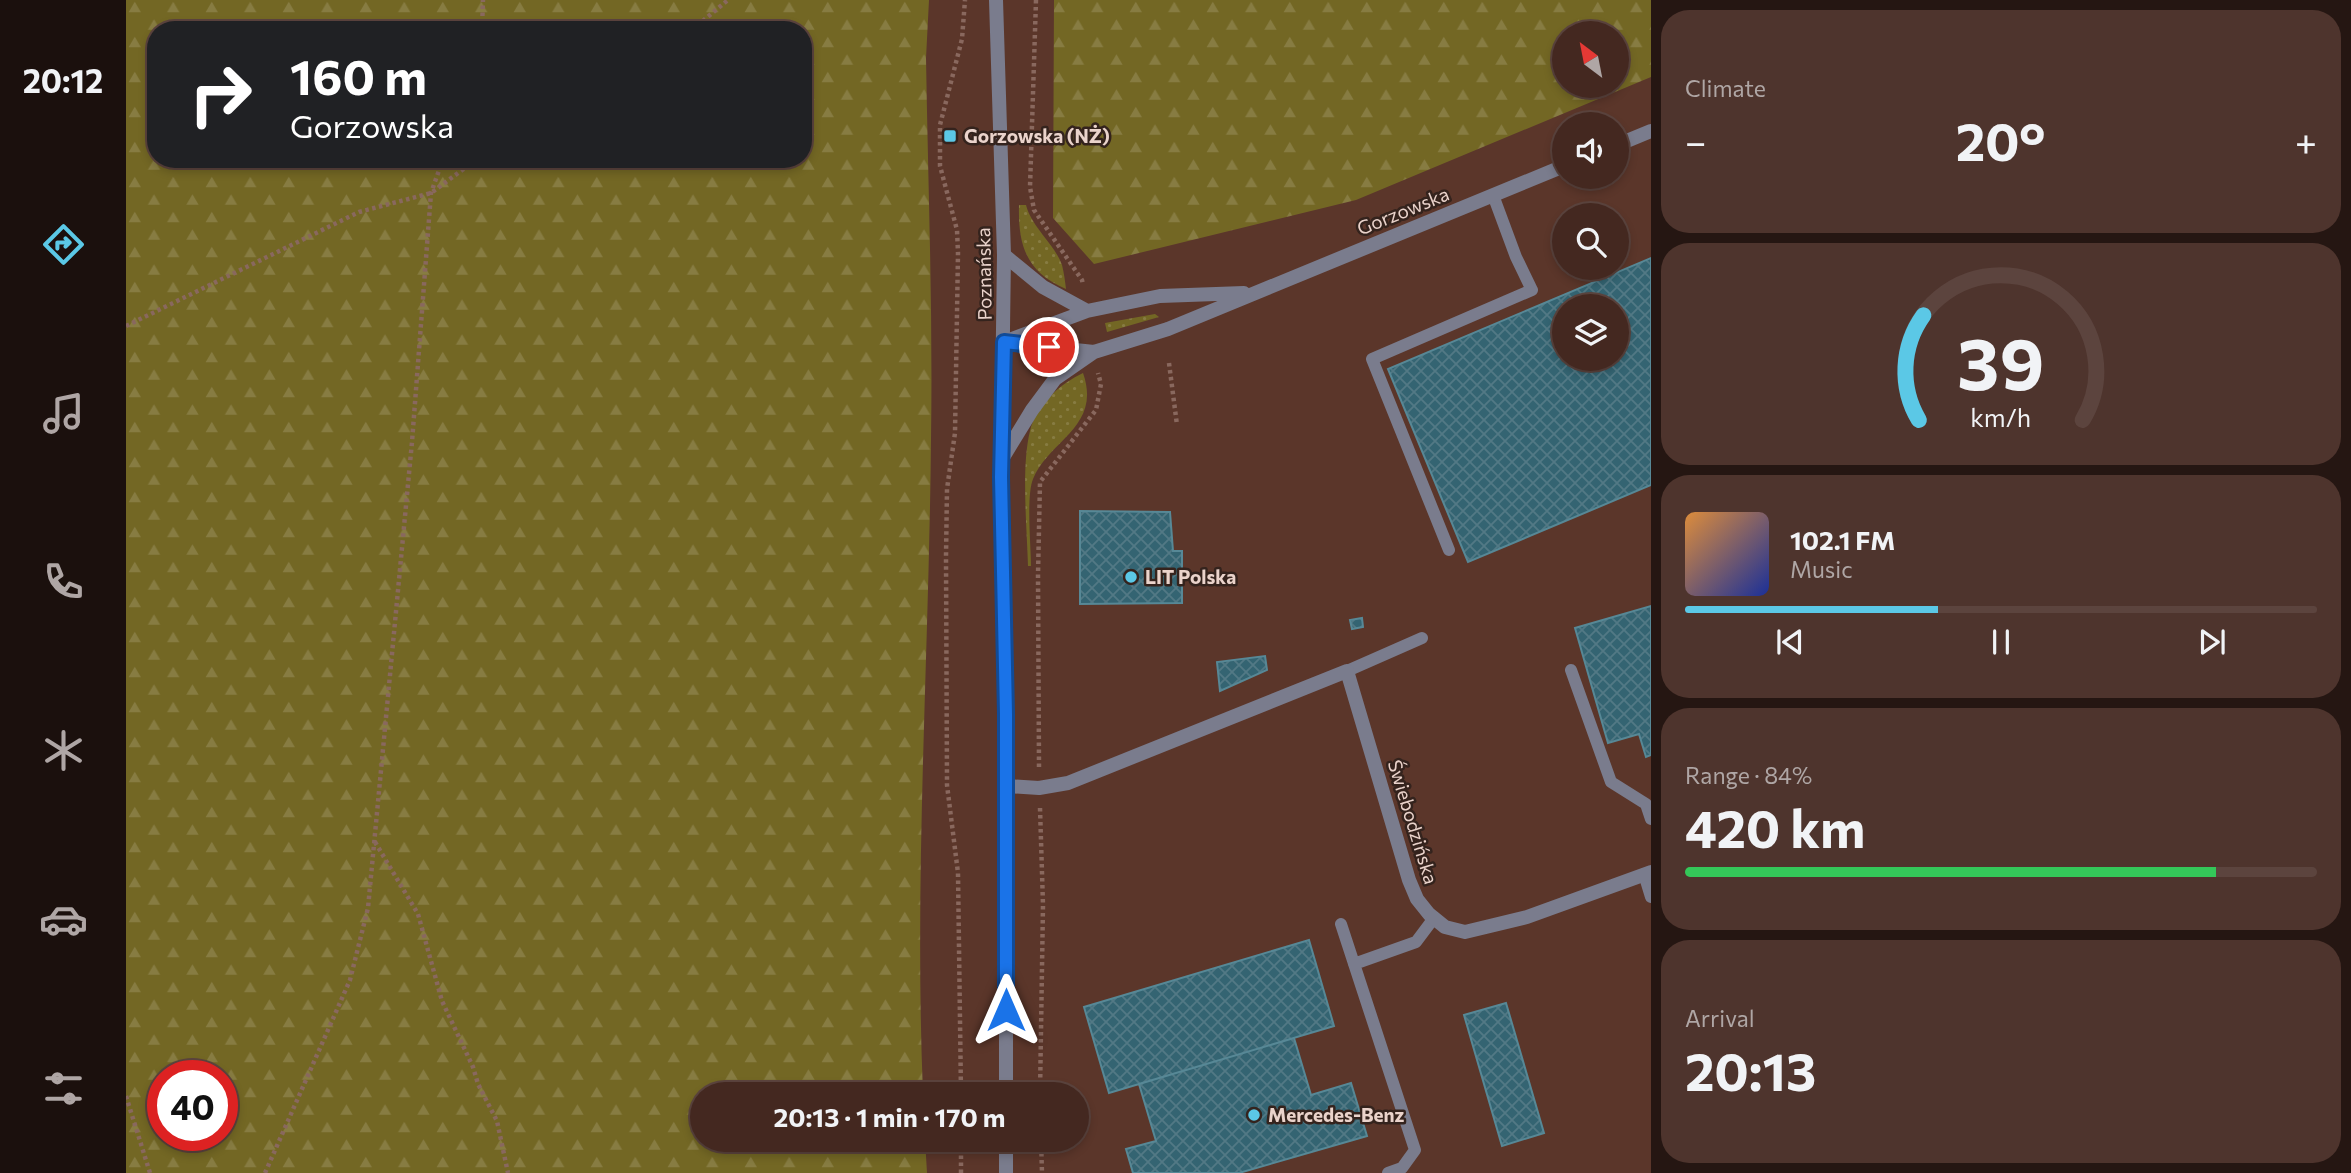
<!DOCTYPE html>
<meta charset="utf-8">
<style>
body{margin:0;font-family:Commissioner,sans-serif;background:#4e342d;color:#f1f3f6;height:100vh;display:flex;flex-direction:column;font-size:26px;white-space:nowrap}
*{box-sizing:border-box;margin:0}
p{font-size:23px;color:#afa6a5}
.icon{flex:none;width:38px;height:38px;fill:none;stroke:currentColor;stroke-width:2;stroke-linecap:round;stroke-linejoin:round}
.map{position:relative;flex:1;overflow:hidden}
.side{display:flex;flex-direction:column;gap:10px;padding:10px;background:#251612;width:700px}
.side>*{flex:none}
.top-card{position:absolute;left:21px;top:21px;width:665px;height:147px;border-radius:28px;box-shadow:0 4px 10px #0003,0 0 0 2px #5c443e;background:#202124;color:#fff;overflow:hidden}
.needle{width:46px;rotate:328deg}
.fabs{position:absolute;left:1426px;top:21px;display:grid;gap:14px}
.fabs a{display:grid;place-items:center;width:77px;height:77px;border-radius:50%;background:#442820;box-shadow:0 4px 10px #0003,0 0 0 2px #5c443e;font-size:35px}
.speed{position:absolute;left:21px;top:1060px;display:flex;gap:14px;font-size:35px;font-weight:700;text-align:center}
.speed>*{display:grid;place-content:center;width:91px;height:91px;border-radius:50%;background:#442820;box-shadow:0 4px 10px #0003,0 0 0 2px #5c443e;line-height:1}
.speed .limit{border:10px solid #d22;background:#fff;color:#111}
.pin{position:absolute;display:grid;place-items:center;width:60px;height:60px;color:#fff;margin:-30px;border:4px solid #fff;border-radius:50%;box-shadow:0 2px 7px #0007}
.me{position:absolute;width:77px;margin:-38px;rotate:0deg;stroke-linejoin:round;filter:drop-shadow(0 0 5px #0008)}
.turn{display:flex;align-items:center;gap:24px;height:147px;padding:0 28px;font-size:32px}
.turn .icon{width:91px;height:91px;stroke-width:2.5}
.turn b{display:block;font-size:49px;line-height:60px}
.big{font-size:52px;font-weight:700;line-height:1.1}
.side .card{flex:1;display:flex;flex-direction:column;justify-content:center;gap:10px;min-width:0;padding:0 24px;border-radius:28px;background:#4e342d}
.side .dial{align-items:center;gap:0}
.dial svg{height:182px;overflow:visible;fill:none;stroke:#5c443e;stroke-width:7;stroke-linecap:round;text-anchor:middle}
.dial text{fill:#f1f3f6;stroke:none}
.song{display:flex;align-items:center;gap:21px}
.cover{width:84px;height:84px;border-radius:10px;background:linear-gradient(135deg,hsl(30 70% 55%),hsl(230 70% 35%))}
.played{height:7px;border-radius:4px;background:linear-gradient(90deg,#5bc8e6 40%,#5c443e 40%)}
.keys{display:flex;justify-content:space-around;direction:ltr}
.heat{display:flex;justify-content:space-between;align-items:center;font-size:38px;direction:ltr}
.charge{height:10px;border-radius:5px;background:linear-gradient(90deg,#34c759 84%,#5c443e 0)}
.trip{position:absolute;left:564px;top:1082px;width:399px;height:70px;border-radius:35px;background:#442820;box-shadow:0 4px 10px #0003,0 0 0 2px #5c443e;font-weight:700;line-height:70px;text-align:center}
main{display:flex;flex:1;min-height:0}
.tabs{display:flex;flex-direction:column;width:126px;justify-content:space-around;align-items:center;background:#1b100d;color:#afa6a5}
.tabs .icon{width:49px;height:49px}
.tabs .selected{color:#5bc8e6}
.tabs b{font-size:32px;color:#f1f3f6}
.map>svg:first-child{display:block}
</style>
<main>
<nav class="tabs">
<b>20:12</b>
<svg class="icon selected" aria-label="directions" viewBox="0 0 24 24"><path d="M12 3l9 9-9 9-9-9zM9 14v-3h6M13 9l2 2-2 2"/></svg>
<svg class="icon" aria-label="music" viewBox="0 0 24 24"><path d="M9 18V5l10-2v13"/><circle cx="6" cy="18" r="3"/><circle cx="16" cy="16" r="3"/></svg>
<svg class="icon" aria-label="phone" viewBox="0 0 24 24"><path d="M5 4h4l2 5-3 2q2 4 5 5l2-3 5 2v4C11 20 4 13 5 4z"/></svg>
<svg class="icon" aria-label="climate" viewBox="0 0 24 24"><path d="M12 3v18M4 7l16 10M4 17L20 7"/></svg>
<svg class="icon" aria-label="car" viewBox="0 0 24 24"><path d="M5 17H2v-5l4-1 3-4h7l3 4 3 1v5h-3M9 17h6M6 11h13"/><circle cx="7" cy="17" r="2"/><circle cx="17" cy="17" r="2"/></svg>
<svg class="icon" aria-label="filters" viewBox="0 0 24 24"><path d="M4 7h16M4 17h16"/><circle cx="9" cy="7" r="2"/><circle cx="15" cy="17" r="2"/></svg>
</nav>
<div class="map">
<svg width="1525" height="1173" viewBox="0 0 1525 1173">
<defs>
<pattern id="grass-dots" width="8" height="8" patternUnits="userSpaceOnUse" patternTransform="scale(1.75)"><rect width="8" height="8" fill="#736724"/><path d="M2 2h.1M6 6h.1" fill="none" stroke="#877c42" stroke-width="1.8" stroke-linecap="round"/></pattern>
<pattern id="forest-firs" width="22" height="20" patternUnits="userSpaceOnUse" patternTransform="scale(1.75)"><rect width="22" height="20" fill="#736724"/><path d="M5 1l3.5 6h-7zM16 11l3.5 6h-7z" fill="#877c42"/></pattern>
<pattern id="building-cross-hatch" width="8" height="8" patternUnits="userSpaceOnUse" patternTransform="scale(1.75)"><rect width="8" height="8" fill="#346472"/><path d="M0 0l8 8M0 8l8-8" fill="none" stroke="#527985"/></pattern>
</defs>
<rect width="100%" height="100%" fill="#5b362a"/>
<path fill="url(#grass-dots)" d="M893,205H900C906,228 928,243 936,265C938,273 939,281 940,289C900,272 892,245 893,205Z
M1029,314L1033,317L981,332L979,323Z
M957,373C976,427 923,440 907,479C900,496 905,546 905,566H902C901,528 895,467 904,431C910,405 934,384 957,373Z"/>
<path fill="url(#forest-firs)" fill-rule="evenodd" d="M0,0H803L800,58C802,185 807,312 805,439C803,657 788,875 797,1094H576V1139H799L801,1173H0ZM30,30H677V159H30ZM37,1076H96V1136H37Z
M928,0H1525V77L1230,200L968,264L927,218ZM1438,33H1491V86H1438Z"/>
<path fill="url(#building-cross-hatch)" stroke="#578896" stroke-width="2" fill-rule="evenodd" d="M1525,258V485L1342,562L1262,369ZM1438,306H1491V359H1438Z
M954,511L1044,512L1047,551H1056V603L954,604Z
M1525,606V755L1520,757L1513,734L1482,743L1449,628Z
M1236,618L1237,627L1226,629L1224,620Z
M1139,656L1141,670L1094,691L1091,662Z
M1183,940L1208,1026L983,1093L958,1007Z
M1380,1003L1418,1133L1376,1146L1338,1015Z
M1168,1038L1185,1095L1225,1083L1241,1136L1113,1173H1007L1000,1149L1030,1141L1013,1084Z"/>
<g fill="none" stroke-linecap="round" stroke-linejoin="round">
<path stroke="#89685e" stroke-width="4.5" stroke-dasharray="3.5 3.5" stroke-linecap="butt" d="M910,0L904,187L908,210L956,280L957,285
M356,30L357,0
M566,30L602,0
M0,326L233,212L305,193L351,159
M1043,363L1051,425
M913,767L912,575L914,482L970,410L975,384L972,373
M914,808L917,905L914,1094
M249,842L292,914L316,1001L347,1067L352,1084L371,1121L382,1173
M835,1094L832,873L821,785L820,557L821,489L829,433L832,253L831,230L814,166V125L836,39L839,0
M0,1096L24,1173
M915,1139L916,1173
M139,1173L224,980L242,908L286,442L305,193L317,159
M835,1173V1139"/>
<path stroke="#7a7c8d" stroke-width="12" d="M1323,550L1246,359L1406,290L1390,257L1367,195
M1445,670L1485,782L1520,804L1525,819
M1221,671L1296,638
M1518,874L1525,897
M1215,924L1289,1150L1276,1168L1262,1173
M1228,964L1290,942L1308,918"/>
<path stroke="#7a7c8d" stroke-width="14" d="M1491,145L1525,131
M878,255L917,287L961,311
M878,342L961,311L1034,296L1118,293
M883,343L968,352
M876,459L906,410L929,379L968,352L1042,329L1438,166
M880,786L913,788L942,783L1221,671L1283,880L1291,899L1303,914L1319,927L1339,932L1401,917L1525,872"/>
<path stroke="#7a7c8d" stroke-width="14" d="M870,0L878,255L875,477L880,714V1094
M880,1139V1173"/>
</g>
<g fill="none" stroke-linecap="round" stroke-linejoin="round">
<defs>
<path id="route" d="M880,1010V714L875,477L878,342L923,347"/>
</defs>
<use href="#route" stroke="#114b97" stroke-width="18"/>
<use href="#route" stroke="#1a73e8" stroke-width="12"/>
</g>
<g fill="#5bc8e6" stroke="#34231d" stroke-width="2.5">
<rect x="817" y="129" width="14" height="14" rx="3.5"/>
<circle cx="1005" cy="577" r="7"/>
<circle cx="1128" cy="1115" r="7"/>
</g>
<g text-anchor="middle" stroke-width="5" stroke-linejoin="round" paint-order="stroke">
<g font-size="19" font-weight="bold" fill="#ead3cb" stroke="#34231d" text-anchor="start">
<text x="838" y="143">Gorzowska (NŻ)</text>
<text x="1019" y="584">LIT Polska</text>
<text x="1142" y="1122">Mercedes-Benz</text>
</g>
<g font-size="19" fill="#ead3cb" stroke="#34231d">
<text transform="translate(1277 211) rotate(-22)" y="7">Gorzowska</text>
<text transform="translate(858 274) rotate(-91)" y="7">Poznańska</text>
<text transform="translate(1287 822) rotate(73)" y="7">Świebodzińska</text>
</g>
</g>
</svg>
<div class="fabs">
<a><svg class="needle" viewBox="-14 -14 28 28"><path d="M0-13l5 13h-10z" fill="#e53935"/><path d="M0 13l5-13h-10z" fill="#afa6a5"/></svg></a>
<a><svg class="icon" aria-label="sound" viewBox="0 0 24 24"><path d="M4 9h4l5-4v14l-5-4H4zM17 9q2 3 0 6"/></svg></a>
<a><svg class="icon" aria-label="search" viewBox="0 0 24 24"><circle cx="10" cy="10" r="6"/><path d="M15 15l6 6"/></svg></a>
<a><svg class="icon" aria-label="layers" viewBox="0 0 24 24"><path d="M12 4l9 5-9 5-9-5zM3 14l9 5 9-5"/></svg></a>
</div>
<div class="speed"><div class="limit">40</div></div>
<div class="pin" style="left:923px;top:347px;background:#d93025"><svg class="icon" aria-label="arrive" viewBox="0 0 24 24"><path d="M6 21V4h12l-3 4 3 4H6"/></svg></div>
<svg class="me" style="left:880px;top:1010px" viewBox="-20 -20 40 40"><path d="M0-17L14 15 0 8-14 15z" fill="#1a73e8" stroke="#fff" stroke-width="4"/></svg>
<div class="trip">20:13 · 1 min · 170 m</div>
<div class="top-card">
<div class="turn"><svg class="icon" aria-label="right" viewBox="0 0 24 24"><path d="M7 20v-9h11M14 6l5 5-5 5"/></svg><div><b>160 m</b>Gorzowska</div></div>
</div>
</div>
<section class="side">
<div class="card"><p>Climate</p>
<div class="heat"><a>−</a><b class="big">20°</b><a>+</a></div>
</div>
<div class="card dial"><svg viewBox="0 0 100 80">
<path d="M14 69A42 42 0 1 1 86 69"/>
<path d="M14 69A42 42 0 0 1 16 23" stroke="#5bc8e6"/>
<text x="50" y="56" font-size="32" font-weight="700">39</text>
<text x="50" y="72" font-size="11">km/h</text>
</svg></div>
<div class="card">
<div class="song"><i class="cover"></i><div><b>102.1 FM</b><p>Music</p></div></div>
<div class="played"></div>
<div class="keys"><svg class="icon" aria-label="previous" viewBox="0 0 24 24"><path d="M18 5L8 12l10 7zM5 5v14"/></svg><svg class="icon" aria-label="pause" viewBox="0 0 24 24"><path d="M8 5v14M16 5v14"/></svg><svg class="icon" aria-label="next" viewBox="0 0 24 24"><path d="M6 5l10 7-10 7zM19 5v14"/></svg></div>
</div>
<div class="card"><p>Range · 84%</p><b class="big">420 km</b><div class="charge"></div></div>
<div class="card"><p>Arrival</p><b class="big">20:13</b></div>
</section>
</main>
